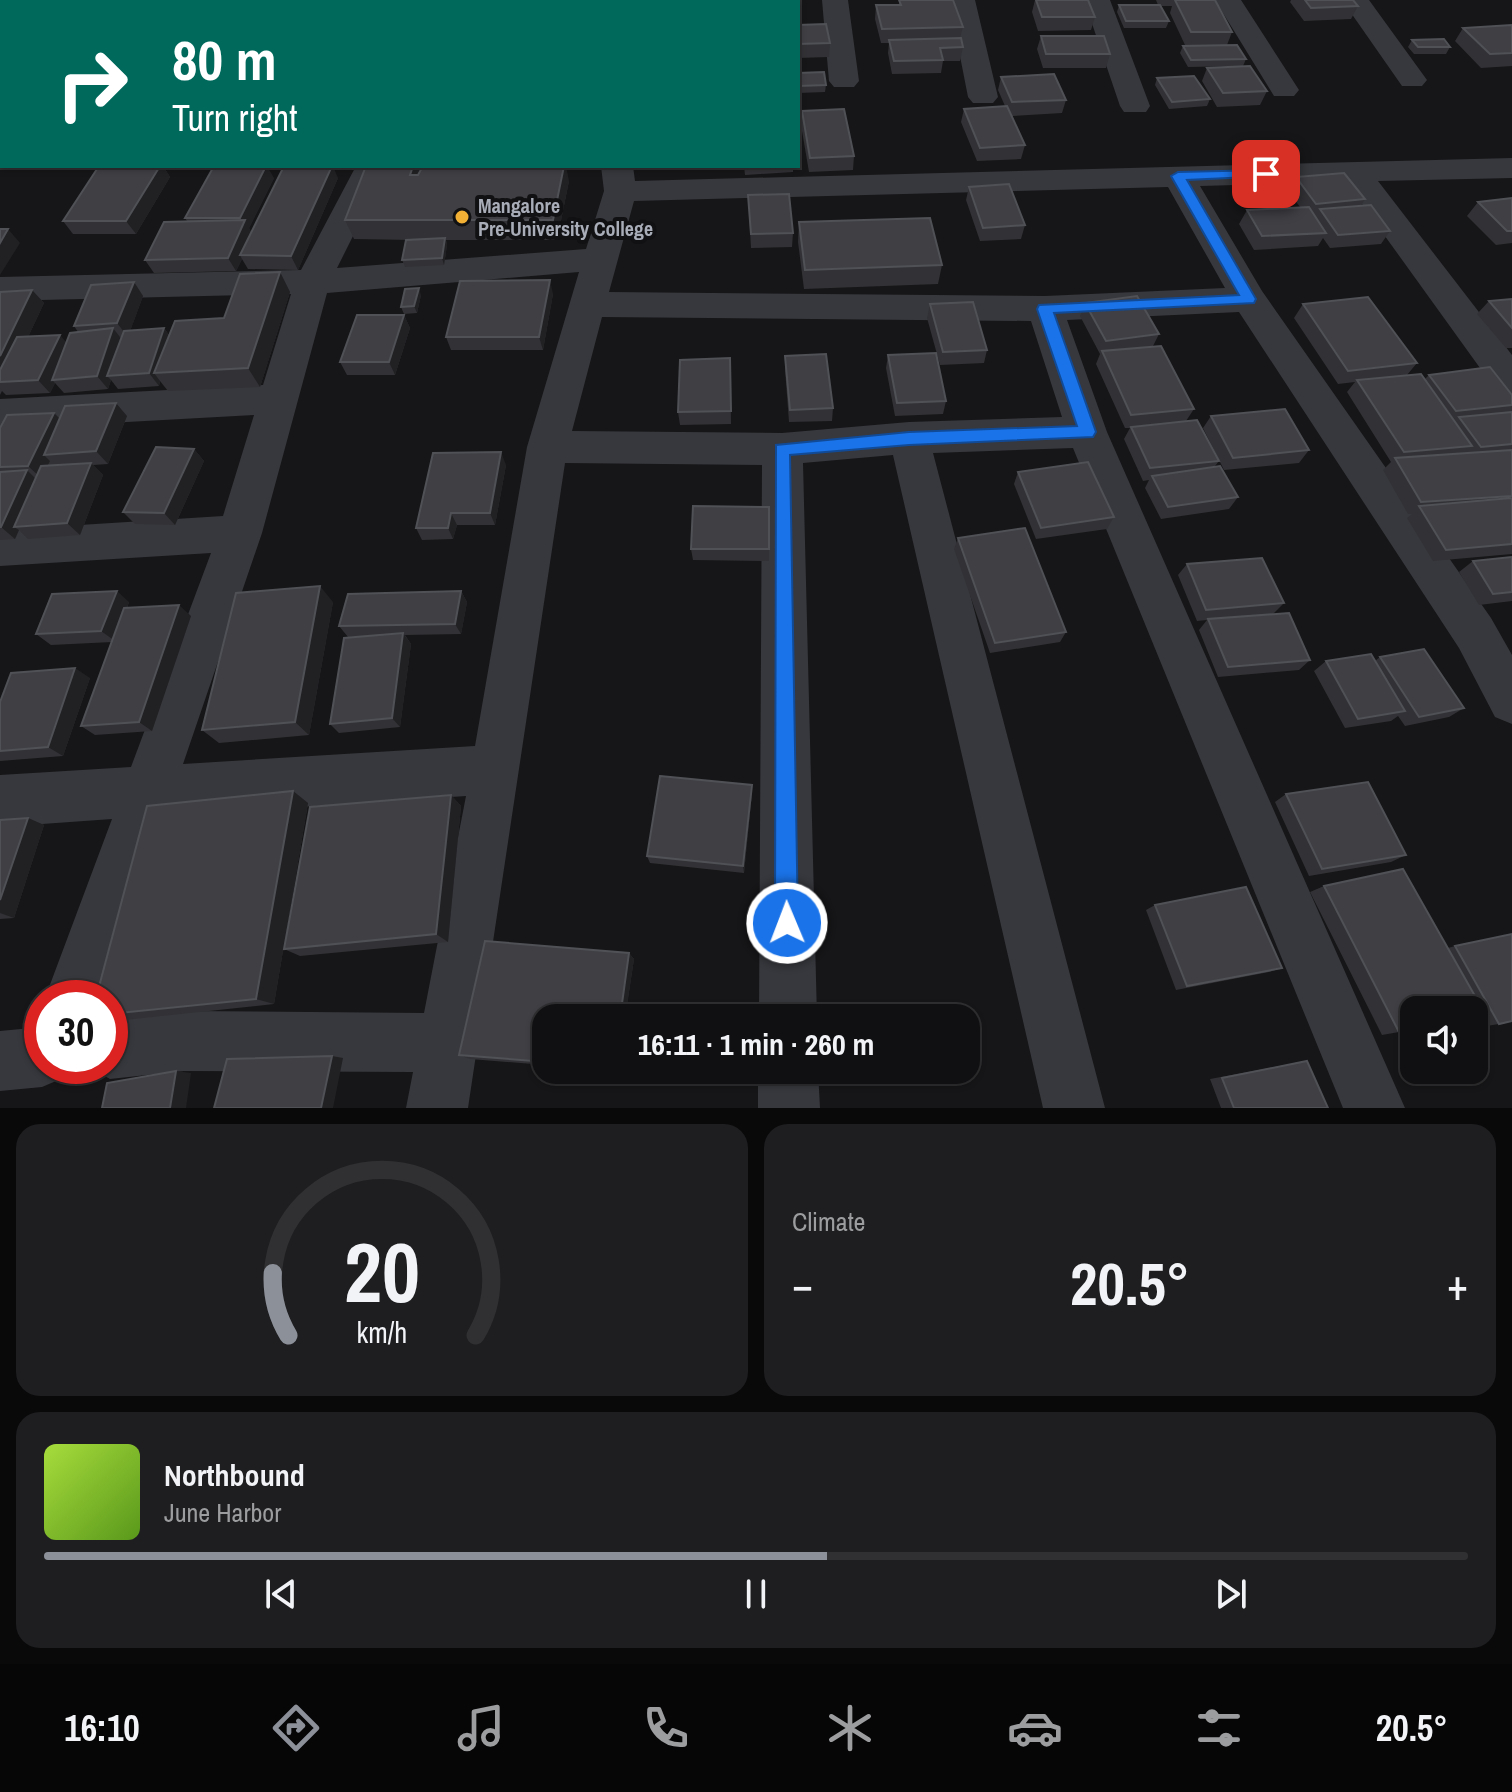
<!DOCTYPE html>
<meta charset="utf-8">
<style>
body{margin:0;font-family:"Archivo Narrow",sans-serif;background:#1e1e20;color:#f1f3f6;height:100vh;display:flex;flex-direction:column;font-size:30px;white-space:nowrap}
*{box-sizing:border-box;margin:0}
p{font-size:26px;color:#9c9d9f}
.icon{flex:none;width:44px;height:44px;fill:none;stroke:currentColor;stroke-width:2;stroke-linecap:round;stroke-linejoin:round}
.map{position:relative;height:1108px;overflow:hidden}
.side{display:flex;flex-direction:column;gap:16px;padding:16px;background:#09090a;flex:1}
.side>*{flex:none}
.hud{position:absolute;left:0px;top:0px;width:800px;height:168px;box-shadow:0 2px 6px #0004,0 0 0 2px #303032;background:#00695c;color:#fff;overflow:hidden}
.controls{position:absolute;left:1400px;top:996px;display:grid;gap:16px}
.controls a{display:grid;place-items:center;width:88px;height:88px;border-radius:16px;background:#101012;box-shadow:0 2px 6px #0004,0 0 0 2px #303032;font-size:40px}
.speed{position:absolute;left:24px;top:980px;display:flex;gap:16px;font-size:40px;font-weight:700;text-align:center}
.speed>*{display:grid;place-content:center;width:104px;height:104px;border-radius:50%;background:#101012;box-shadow:0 2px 6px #0004,0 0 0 2px #303032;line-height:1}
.speed .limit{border:12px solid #d22;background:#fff;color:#111}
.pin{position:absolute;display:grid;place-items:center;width:68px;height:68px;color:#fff;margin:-34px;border-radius:16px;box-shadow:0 4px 12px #0006}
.me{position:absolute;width:88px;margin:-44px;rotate:359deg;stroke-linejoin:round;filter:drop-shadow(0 0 6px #0008)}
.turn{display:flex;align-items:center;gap:28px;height:168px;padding:0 40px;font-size:36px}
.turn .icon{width:104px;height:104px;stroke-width:2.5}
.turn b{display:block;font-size:56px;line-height:68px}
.big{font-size:60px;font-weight:800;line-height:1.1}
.side .card{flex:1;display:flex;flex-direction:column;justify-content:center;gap:12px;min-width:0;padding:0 28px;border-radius:24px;background:#1e1e20}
.side .dial{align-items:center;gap:0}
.dial svg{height:208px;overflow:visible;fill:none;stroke:#303032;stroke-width:7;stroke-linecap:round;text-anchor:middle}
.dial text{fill:#f1f3f6;stroke:none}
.song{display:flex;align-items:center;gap:24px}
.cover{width:96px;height:96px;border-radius:12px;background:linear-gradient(135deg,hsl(80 70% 55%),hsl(90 70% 35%))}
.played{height:8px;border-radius:4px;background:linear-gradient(90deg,#8c9099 55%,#303032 55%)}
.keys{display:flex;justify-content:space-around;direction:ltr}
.heat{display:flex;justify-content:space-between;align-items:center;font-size:44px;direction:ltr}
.side .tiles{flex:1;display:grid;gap:16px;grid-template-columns:1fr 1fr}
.card:last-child{grid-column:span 2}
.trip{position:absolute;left:532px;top:1004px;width:448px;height:80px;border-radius:24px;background:#101012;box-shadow:0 2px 6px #0004,0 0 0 2px #303032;font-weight:800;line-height:80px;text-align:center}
.tab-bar{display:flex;height:128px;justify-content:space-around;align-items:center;background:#060607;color:#9c9d9f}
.tab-bar .icon{width:56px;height:56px}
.tab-bar .active{color:#8c9099}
.tab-bar b{font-size:36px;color:#f1f3f6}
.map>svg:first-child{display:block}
</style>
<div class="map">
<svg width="1512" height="1108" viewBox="0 0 1512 1108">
<rect width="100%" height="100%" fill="#161618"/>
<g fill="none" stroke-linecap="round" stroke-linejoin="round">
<path fill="#37383d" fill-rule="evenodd" d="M706,0H732V2H706Z
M822,0H848L859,81L854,87H834L829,81Z
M949,0H975L998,97L993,103H973L968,97Z
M1084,0H1110L1150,106L1146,112H1124L1120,106Z
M1215,0H1241L1299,90L1294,96H1274Z
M1342,0H1369L1427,80L1422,86H1402Z
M1512,158V178L1378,181L1512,355V397L1498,393L1346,182L1200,186L1262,291L1491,618L1512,655V724L1495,717L1459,648L1239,312L1067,320L1107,432L1405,1108H1343L1073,448L933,453L1105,1108H1043L893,455L803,463L817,1018H759L762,465L565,463L468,1108H406L413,1072L184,1071L110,1079L87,1066H110V1019L184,1011L424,1013L466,796L165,816L103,998H45L112,819L0,827V775L131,767L211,553L0,566V530L223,516L254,415L0,429V399L263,385L291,294L0,301V277L301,270L356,166H388L337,268L586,249L604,191L601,166H633L635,181ZM1168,187L1225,288L1045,296L609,292L634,201ZM579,272L527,447L475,746L183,764L262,533L327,293ZM602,317L1031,321L1062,417L909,422L782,433L572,431Z
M42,1027V1066H68L63,1078L42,1087L0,1091V1031Z
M758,1070H818L820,1108H758Z"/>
<path fill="#53555c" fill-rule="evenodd" d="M0,146H2V164H0Z"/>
</g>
<path fill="#323236" d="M51,0H100L98,2H52Z
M899,0L963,27L960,38L963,47L960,61H943L941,73L892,74L888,53L889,43H881L875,19L876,5H899Z
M1035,0H1088L1095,17L1091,30L1038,31L1032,12Z
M1156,0H1215L1232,32L1227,45L1246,59L1243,66L1188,67L1180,53L1183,46L1185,45L1170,13L1172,6H1161L1169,21L1166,28H1124L1117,12L1119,5H1158Z
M1291,0H1353L1358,6L1351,19L1304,21L1290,2Z
M798,25L830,43L829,57L798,58Z
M1512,25V66L1481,68L1455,41L1463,28Z
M0,30H2V64H0Z
M1041,36L1110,54L1106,68H1043L1037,49Z
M1412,40L1450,47L1446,54H1414L1408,47Z
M1207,68L1267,91L1260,105L1217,107L1202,81Z
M798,73L826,85L825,92L798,93Z
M1001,77L1066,100L1062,113L1012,116L1025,145L1021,159L977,161L961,122L964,109L1005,106L998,90Z
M1157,78L1210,99L1207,106L1169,109L1155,85Z
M802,111L854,156L853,170L809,172L801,125Z
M99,166H163L170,177L136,234H73L63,221Z
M366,166H419L420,171L569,181L557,240H446L447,245L444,265L405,267L402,260L412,240L354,239L345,220Z
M744,166H793V172L745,175Z
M1296,177L1365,199L1361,206L1390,231L1381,244L1330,248L1323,238L1318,246L1254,250L1239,224L1247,210L1300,207L1288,191Z
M274,178L249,228L251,232L338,178L298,270L248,269L242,259L236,271L154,273L145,260L187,221L185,218Z
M969,187L1025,225L1021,239L980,241L966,200Z
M748,195L793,233L792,247L751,248Z
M1512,198V243L1496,245L1467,216L1478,202Z
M799,222L942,265L938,284L804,289L798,242Z
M280,272L290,292L260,387L168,391L160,381L159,386L118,389L111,380L108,389L64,393L55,383L50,393L6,395L2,391L0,395V292L32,290L44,303L28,337L66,342L78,332L74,326L134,282L143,296L130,331L164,328L169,335L224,318Z
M553,294L543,350H451L446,337Z
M421,295L417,313L404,314L401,307Z
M1512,299V348H1506L1477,314L1489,301Z
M1085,303L1159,334L1153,346L1194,409L1186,421L1219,461L1215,466L1238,497L1229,509L1161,519L1145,488L1149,480L1143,481L1124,439L1130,428H1125L1096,364L1100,354L1080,316Z
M930,304L987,350L984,363L940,365L927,318Z
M1303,304L1417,363L1407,375L1425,379L1429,375L1512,395V554L1433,561L1407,518L1412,514H1408L1383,470L1391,462L1347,392L1355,382L1338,384L1294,318Z
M404,315L410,328L395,375H347L340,362Z
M888,355L946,401L943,414L895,416L886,368Z
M785,356L833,408L832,421L789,422L785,369Z
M730,358L731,424L680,425L678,412Z
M54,413L60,418L127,416L108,464L93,465L103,475L80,535L28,539L19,530L15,539L0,540V428Z
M1211,416L1309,450L1299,463L1224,470L1203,428Z
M194,449L204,461L175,525L135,524L123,512Z
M506,465L495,525H457L453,539L422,540L416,528Z
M1018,472L1114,517L1107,529L1036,539L1014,484Z
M769,507V561L693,560L691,549Z
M958,538L1066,632L1060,642L990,653L954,549Z
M1512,557V601L1479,605L1459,572L1473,561Z
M1187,564L1284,603L1273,614L1310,660L1299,670L1218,677L1199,630L1207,620L1197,621L1178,575Z
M461,591L467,602L461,634L405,635L411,644L400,727L339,733L330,724L360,636L348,637L339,626Z
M129,602L127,608L191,616L152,731L95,735L81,726L112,642L51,645L36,634Z
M333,602L309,735L219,743L202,730Z
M1380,657L1464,708L1449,717L1405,726L1398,716L1391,721L1345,728L1314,671L1326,661H1375Z
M90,678L63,756L0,761V702Z
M293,791L308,803L274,1004L115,1021L110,1020V998Z
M752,793L744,873L650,863L647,856Z
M1286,794L1406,855L1391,862L1309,876L1275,802Z
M451,795L461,806L448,942L300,956L284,949Z
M28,818L44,825L14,918L0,919V820Z
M1324,886L1448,948L1455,946L1499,1024L1480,1027L1474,1017V1010L1399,1032L1382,1035L1310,892Z
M1155,905L1282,968L1269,972L1176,990L1146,910Z
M629,953L634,959L625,1018H546V1065L470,1059L459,1055Z
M1307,1061L1328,1108H1221L1210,1079Z"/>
<path fill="#212124" d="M2,84V101L0,98V87Z
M160,166H163L170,177L136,234L126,221Z
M266,166H267L274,178L249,228L252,234L240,255L242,259L236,271L228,258L243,224L240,218Z
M332,166H333L338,178L298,270L291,256Z
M413,166H419L422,177L410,175Z
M564,166H566L569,181L557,240L553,220Z
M8,229L20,243L0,275V243Z
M445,238L447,245L444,265L442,258Z
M280,272L290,292L260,387L248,368Z
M550,280L553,294L543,350L539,337Z
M134,282L143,296L128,337L117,323Z
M419,288L421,295L417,313L414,306Z
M32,290L44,303L7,382H0V356Z
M404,315L410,328L395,375L389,362Z
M113,328L123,341L107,376L111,380L108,389L97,376Z
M164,328L174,342L154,373L160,381L159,386L149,373Z
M60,335L71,348L52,380L55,383L50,393L38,380Z
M116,403L127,416L108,464L96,451Z
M54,413L66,425L44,455L50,461L41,478L28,466Z
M194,449L204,461L175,525L164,513Z
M501,452L506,465L495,525L490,513Z
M91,463L103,475L80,535L67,523Z
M27,470L40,483L14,527L19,530L15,539L1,527Z
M451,513L457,525L453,539L448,528Z
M320,586L333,602L309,735L295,722Z
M117,591L129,602L115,641L101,631Z
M461,591L467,602L461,634L455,624Z
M179,605L191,616L152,731L139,722Z
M403,633L411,644L400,727L392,718Z
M75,668L90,678L63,756L48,747Z
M752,785V793L744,873L743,866Z
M293,791L308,803L274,1004L256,999Z
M451,795L461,806L448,942L436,934Z
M28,818L44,825L14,918L0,913V900Z
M629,953L634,959L625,1018H620Z
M332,1056L343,1058L333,1108H321Z
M176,1071L191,1073L186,1108H170Z"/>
<path fill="#3f3f44" stroke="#4f5156" stroke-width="2" d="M168,0H211L210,2H166Z
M290,0H340L339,2H289Z
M577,0H621V2H577Z
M642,0H683V2H642Z
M770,0H793V2H771Z
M899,0H953L963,27L882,29L876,5H901Z
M1036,0H1088L1095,17H1042Z
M1175,0H1215L1232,32H1191Z
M1305,0H1353L1358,6L1311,8Z
M1119,5H1160L1169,21H1126Z
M826,24L830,43L798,44V25Z
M1512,25V53L1490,54L1463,28Z
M0,30H2V50H0Z
M1041,36H1104L1110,54H1046Z
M961,38L963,47L940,48L943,60L894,61L889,40Z
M1444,39L1450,47H1418L1412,40Z
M1237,45L1246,59L1191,60L1183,46Z
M1250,66L1267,91L1223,93L1207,68Z
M0,72H2V84L0,87Z
M824,72L826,85L798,86V73Z
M1054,74L1066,100L1012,102L1001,77Z
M1194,76L1210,99L1172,102L1157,78Z
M1007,106L1025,145L980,148L964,109Z
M844,109L854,156L810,158L802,111Z
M99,166H160L126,221H63Z
M214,166H266L240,218H185Z
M284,166H332L291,256L240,255Z
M366,166H413L410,175H418L423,166H564L553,220H345Z
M1344,173L1365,199L1316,204L1296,177Z
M1009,184L1025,225L983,228L969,187Z
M789,194L793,233L751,234L748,195Z
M1512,198V231H1507L1478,202Z
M1371,205L1390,231L1338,235L1320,209Z
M1309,207L1326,233L1262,236L1247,210Z
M930,218L942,265L805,270L799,222Z
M245,220L228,258L145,260L164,222Z
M0,229H8L0,243Z
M445,238L442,258L402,260L406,240Z
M280,272L248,368L154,373L175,321L224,318L240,274Z
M550,280L539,337H446L460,281Z
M134,282L117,323L74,326L91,285Z
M419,288L414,306L401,307L405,289Z
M32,290L0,356V292Z
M1137,296L1159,334L1106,341L1085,303Z
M1368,297L1417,363L1348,371L1303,304Z
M1512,299V328L1489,301Z
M973,302L987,350L943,352L930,304Z
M357,315H404L389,362H340Z
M113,328L97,376L52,380L70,333Z
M164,328L149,373L107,376L124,331Z
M60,335L38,380L0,382V370L17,337Z
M1161,346L1194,409L1131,415L1102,351Z
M936,353L946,401L897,403L888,355Z
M826,354L833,408L790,410L785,356Z
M730,358L731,411L678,412L680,360Z
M1490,367L1512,395V405L1456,411L1429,375Z
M1421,374L1472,446L1404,452L1357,380Z
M116,403L96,451L44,455L65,406Z
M1285,409L1309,450L1233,458L1211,416Z
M1512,412V444L1481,447L1459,417Z
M54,413L28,466L0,467V428L7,415Z
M1197,420L1219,461L1150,468L1131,427Z
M156,447L194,449L164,513L123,512Z
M1512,450V496L1421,502L1395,458Z
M501,452L490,513H451L448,528H416L433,453Z
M1088,462L1114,517L1041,528L1018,472Z
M91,463L67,523L14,527L41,466Z
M1220,466L1238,497L1168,507L1152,476Z
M27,470L1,527H0V472Z
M1511,498L1512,499V544L1446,550L1419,506Z
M693,506L769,507V549H691Z
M1025,528L1066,632L995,643L958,538Z
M1512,557V592L1493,594L1473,561Z
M1262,558L1284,603L1206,610L1187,564Z
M320,586L295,722L202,730L236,593Z
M117,591L101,631L36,634L52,594Z
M461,591L455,624L339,626L348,594Z
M179,605L139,722L81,726L124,608Z
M1289,613L1310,660L1228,667L1208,619Z
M403,633L392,718L330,724L344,638Z
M1424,649L1464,708L1419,717L1380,657Z
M1371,654L1405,711L1358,719L1326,661Z
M75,668L48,747L0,751V702L11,673Z
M660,776L752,785L743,866L647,856Z
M1368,782L1406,855L1322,869L1286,794Z
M293,791L256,999L110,1014V998H96L147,806Z
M451,795L436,934L284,949L310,807Z
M28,818L0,900V820Z
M1403,869L1484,1012L1474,1015V1010H1414V1029L1399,1032L1324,886Z
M1246,887L1282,968L1187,986L1155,905Z
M1512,934V1021L1499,1024L1455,946Z
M485,941L629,953L620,1018H546V1062L459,1055Z
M332,1056L321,1108H214L227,1059Z
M1307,1061L1328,1108H1234L1222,1078Z
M176,1071L170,1108H102L107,1083Z"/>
<path fill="#1a73e8" stroke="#114b97" stroke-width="2" d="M1266,170L1271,171V176L1187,180L1256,299L1254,303L1054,313L1096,432L1093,437L909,445L790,455L798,923L795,931L787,935L779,931L775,923L776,445L909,432L1077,426L1037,309L1039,305L1239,295L1171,176L1178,172Z"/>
<circle fill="#f2b134" stroke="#111113" stroke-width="3" cx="462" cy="217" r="8"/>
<g text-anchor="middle" stroke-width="8" stroke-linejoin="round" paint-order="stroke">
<g font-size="20" font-weight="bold" fill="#a8adb8" stroke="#111113" text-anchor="start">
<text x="478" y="213">Mangalore<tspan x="478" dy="23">Pre-University College</tspan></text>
</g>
</g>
</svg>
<div class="controls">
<a><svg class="icon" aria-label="sound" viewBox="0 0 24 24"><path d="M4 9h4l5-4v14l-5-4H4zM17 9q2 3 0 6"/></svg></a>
</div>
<div class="speed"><div class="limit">30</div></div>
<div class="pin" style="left:1266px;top:174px;background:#d93025"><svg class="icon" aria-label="arrive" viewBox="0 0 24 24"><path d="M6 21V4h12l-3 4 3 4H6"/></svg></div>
<svg class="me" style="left:787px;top:923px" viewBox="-20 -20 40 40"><circle r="17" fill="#1a73e8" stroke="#fff" stroke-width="3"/><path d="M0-11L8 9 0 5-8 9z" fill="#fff"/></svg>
<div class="trip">16:11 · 1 min · 260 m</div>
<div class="hud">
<div class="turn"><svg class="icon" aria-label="right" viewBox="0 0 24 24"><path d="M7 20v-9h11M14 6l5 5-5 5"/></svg><div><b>80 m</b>Turn right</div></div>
</div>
</div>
<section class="side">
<div class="tiles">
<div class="card dial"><svg viewBox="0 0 100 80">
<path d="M14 69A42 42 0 1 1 86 69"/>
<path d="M14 69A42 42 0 0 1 8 45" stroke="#8c9099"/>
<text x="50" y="56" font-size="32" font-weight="700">20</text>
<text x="50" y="72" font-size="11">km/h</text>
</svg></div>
<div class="card"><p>Climate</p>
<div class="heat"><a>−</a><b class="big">20.5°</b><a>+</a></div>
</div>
<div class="card">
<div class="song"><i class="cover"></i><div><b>Northbound</b><p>June Harbor</p></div></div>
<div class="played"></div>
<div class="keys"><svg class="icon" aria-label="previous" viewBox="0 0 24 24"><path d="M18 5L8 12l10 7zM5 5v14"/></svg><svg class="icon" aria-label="pause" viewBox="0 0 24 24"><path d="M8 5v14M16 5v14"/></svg><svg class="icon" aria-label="next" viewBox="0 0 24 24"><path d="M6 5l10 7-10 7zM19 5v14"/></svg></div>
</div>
</div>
</section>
<nav class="tab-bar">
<b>16:10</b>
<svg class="icon active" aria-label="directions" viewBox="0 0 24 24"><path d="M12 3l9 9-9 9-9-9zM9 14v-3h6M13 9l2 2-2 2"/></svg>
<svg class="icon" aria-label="music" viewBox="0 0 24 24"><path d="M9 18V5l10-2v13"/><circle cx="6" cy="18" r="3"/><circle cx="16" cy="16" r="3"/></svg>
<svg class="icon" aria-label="phone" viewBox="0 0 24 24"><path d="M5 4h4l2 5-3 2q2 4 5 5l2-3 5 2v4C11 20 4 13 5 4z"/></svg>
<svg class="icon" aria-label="climate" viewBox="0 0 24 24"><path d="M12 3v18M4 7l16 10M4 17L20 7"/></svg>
<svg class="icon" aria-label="car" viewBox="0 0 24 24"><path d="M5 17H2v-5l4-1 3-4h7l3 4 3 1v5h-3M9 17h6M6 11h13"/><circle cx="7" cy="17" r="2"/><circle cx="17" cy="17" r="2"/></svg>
<svg class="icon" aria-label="filters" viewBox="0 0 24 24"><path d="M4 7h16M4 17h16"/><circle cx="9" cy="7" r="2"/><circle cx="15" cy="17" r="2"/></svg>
<b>20.5°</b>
</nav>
